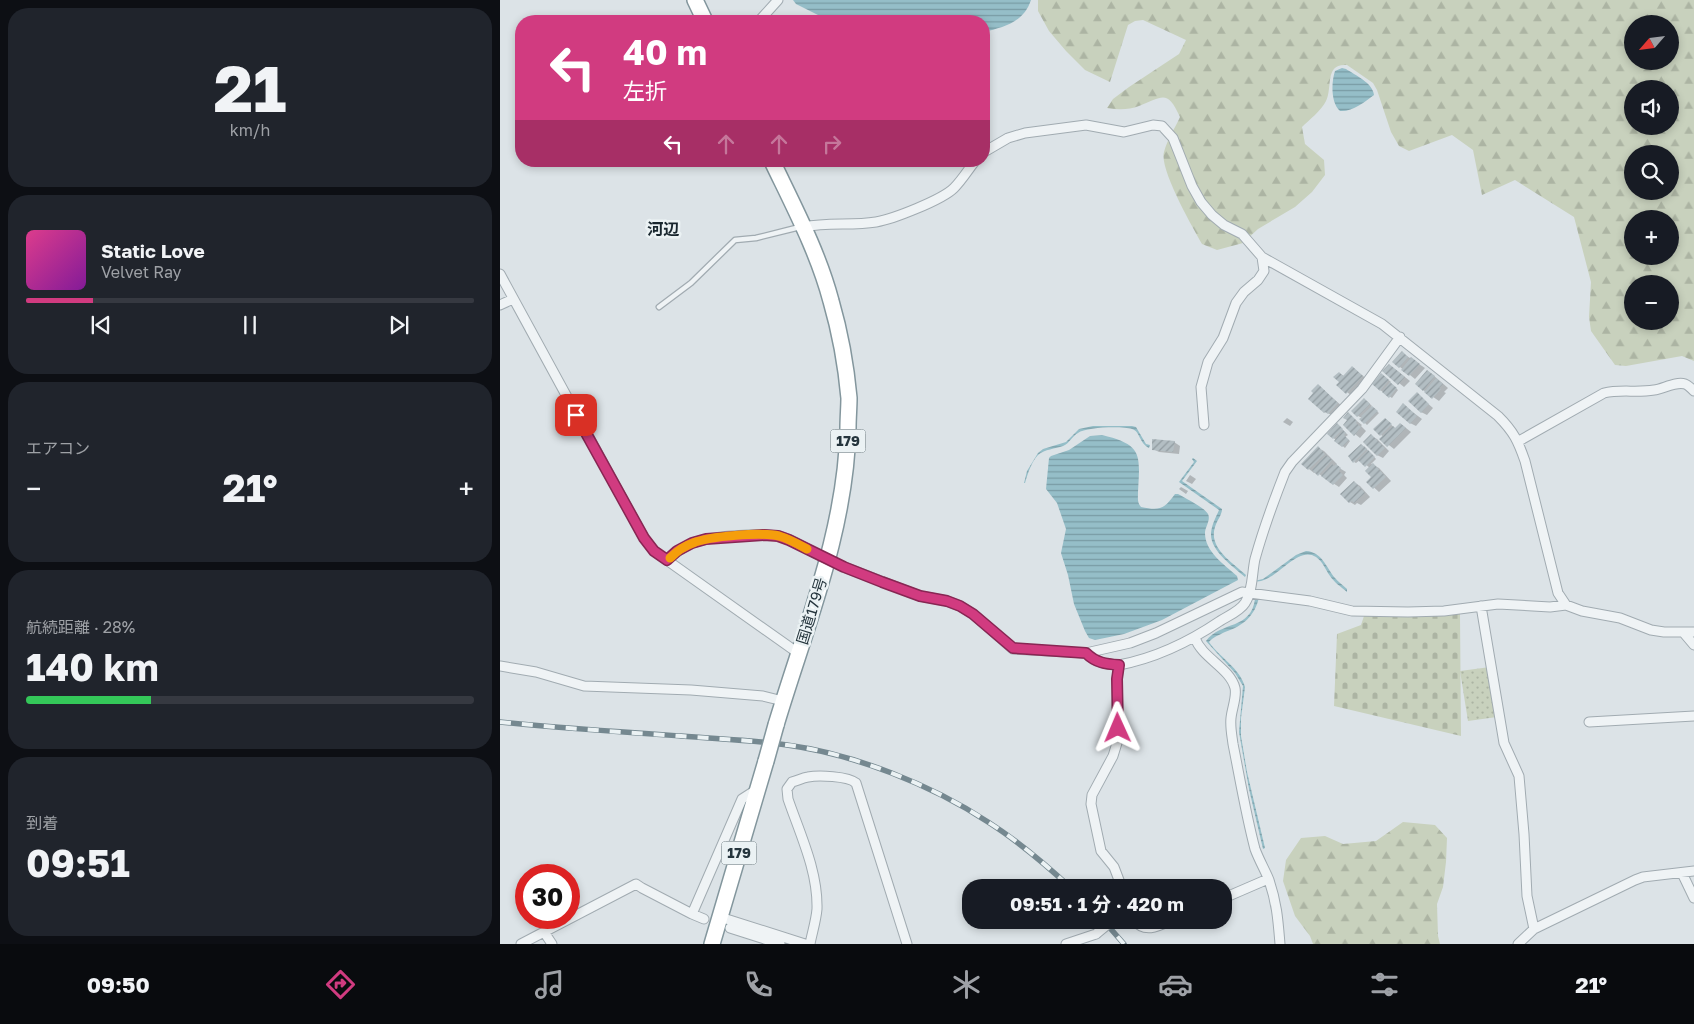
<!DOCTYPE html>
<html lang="ja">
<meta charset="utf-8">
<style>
body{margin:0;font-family:"Golos Text","Noto Sans JP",sans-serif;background:#20242c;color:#f1f3f6;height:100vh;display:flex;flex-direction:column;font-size:19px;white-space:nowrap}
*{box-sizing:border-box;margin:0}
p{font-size:16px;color:#9ea1a6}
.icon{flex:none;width:28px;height:28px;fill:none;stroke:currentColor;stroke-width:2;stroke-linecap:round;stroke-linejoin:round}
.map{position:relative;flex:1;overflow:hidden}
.details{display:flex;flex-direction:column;gap:8px;padding:8px;background:#0d0f14;width:500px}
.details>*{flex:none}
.top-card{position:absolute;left:15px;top:15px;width:475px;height:152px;border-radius:20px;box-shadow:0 2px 8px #0003;background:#d13b80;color:#fff;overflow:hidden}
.needle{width:32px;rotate:242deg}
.buttons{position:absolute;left:1124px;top:15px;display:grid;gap:10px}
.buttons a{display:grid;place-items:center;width:55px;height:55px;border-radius:50%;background:#171b24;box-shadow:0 2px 8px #0003;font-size:25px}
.speed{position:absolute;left:15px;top:864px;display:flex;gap:10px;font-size:25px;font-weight:700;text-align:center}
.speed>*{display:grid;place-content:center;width:65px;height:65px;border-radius:50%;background:#171b24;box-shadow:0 2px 8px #0003;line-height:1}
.speed .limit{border:8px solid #d22;background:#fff;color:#111}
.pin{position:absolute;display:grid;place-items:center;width:42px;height:42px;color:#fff;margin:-21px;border-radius:10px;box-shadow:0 2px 8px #0006}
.me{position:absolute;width:55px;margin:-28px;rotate:359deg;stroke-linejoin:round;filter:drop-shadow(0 0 4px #0008)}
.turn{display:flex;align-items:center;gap:18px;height:105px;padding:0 25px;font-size:22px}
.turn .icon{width:65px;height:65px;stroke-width:2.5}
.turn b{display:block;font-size:35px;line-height:42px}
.lanes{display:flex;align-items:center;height:48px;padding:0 25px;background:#0003;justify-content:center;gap:25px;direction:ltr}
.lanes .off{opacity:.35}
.big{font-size:38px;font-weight:700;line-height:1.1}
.details .tile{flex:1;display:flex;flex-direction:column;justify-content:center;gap:8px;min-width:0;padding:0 18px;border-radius:20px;background:#20242c}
.details .dial{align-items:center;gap:0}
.dial b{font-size:65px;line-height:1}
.song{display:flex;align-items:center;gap:15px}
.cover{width:60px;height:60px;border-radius:8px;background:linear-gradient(135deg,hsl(330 70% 55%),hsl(290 70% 35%))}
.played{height:5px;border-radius:2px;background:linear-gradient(90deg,#d13b80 15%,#363941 15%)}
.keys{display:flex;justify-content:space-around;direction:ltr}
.heat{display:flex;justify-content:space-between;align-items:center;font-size:28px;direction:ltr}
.charge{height:8px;border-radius:4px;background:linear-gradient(90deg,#34c759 28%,#363941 0)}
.trip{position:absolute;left:462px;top:879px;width:270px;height:50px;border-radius:20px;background:#171b24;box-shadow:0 2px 8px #0003;font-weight:700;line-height:50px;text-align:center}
.tab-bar{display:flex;height:80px;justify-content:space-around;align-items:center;background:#090b0e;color:#9ea1a6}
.tab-bar .icon{width:35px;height:35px}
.tab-bar .on{color:#d13b80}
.tab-bar b{font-size:22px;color:#f1f3f6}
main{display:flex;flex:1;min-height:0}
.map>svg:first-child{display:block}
</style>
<main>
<section class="details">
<div class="tile dial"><b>21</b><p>km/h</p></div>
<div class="tile">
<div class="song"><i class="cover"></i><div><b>Static Love</b><p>Velvet Ray</p></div></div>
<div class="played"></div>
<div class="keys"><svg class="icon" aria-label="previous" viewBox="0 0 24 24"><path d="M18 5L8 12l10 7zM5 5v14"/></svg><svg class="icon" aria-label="pause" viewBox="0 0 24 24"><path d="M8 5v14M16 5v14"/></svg><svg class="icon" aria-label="next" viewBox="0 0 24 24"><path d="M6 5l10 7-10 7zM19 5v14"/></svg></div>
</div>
<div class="tile"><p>エアコン</p>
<div class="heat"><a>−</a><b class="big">21°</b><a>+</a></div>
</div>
<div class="tile"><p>航続距離 · 28%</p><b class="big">140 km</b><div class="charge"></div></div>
<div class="tile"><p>到着</p><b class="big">09:51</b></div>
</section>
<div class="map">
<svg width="1194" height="944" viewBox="0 0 1194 944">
<defs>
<pattern id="forest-firs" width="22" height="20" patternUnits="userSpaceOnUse" patternTransform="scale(1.25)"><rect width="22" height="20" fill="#c8d1bd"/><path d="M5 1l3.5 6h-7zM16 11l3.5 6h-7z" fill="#acb4a3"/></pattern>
<pattern id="cemetery-stones" width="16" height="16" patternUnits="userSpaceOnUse" patternTransform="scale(1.25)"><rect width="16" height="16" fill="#c8d1bd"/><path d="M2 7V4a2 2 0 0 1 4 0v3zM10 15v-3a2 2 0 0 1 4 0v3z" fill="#acb4a3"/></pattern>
<pattern id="park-dots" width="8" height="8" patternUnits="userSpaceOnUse" patternTransform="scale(1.25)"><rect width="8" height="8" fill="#c8d1bd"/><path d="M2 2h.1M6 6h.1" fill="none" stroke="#acb4a3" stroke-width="1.8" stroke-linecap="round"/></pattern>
<pattern id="water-rules" width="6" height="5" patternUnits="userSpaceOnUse" patternTransform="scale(1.25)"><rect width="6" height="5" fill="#95bec8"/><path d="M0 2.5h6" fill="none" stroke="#799ba4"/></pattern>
<pattern id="building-hatch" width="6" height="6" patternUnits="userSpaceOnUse" patternTransform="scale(1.25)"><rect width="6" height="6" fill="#b3bec3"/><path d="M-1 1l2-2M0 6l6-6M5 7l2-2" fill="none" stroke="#919ba0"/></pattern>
</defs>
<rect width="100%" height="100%" fill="#dce3e7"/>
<path fill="url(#forest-firs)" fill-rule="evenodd" d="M538,0H1194V361L1182,356L1126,366L1115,365L1091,331L1089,317L1091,282L1074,217L1015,180L982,195L973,150L952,135L909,151L899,146L891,132L877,90L873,83L847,65C824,63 833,87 826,101C821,111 809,120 802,127L805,144L824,160L825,175L812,192L795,207L758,229L743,243L717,250L702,244C693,228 659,169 664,152C667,140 675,128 680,117C667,89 663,97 639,106C629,110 618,110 607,108L613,99L629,87L679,54L686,40L643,20L635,21L628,25L610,82L585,70L566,51L549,31L538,11ZM1132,24H1170V61H1132ZM1132,89H1170V126H1132ZM1132,154H1170V191H1132ZM1132,219H1170V256H1132ZM1132,284H1170V321H1132Z
M903,822L935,825L947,838L946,862L943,887L937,904L938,936L940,944H813L810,936L795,916L783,881L786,860L801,838L825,836L843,844L876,841Z"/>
<path fill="url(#cemetery-stones)" d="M960,614L961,736L834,706L837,634L861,625L864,616Z"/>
<path fill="url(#park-dots)" d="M990,667L997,717L968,721L960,671Z"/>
<path fill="url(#water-rules)" d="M293,0H531C524,22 504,27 484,32V21H330L296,4Z
M842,68L846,69C855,75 873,83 874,95C865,102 852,112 840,111C831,103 831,83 835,71Z
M593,426H632L636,427L646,444L650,445L649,448C639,443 640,431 632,429C622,426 586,427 578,433C572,436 570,443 563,446C555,449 545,449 538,455C531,463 528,473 525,483H524L527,471L538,453L543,449L566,442L579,429Z
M602,435C643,445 640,454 638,492C638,499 637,502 641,507C660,511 664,509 675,494H678C685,498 705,508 708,514C711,520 705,527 705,533C705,552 724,564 737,576L738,580L662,620L624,634L595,640L589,638L585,631L574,604L568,575L561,553L566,529L557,503L546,489L549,458L551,456L569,450L590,436Z
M693,458L697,461L682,481L722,509C722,515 717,520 715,527C708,548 733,563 746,575L745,577C733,566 710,551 711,533C712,524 716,517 719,510L679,482L694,462L692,459Z
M806,551C822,552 826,567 835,578C838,582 843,585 847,589V592C841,587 834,582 830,576C825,569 823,562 816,557C796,544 774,586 754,581L763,579L796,555Z
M759,597C755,616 743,626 725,632C719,635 713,637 709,642C719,657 740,668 745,687L741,718V736L747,772L765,848L763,849L749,789L739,732L743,686L735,673L706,641C721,621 751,630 755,599Z"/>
<path fill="#0003" d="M904,354L925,368L915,379L900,367Z
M853,368L868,380L852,396L838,385L841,382L839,373L844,376Z
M895,369L910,381L904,387L884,371Z
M933,375L948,388L944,392L946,393L939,401L923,390Z
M884,376L891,382L890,383L898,390L892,398L880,390Z
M819,386L843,407L834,416L825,412Z
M917,394L933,408L927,415L921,412Z
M867,401L872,406L871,407L879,413L867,425L861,419L862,418L858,416Z
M903,405L922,419L916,426L910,423Z
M848,414L862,425L861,426L866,431L860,438L855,434L848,420Z
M787,418L793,422L790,426L783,422Z
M887,421L896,429L901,424L911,432L894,449L881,439L884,437L881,435Z
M839,426L848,435L845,437L850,441L845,448L829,434Z
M871,436L877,439L889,451L883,458L877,455Z
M674,442L680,446L679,454L659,452L653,449Z
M864,446L876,459L871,464L879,468L891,481L879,492L868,482L873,477L870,468L860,460L856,463L854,462Z
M818,448L824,451L837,464L836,466L846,472L844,475L847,478L839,487L816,472L814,473L809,469L803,464Z
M690,475L696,479L692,484L686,481Z
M854,482L860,486L870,497L861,505L857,503L855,505L850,502Z
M681,487L688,491L686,494L679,489Z"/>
<path fill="url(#building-hatch)" d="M902,351L908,357L899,368L892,362Z
M911,357L920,364L909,376L901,370Z
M889,364L905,377L898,385L882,371Z
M852,366L863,376L846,394L836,385L839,382L833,377L839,372L843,376Z
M927,370L935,376L923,391L915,384Z
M881,373L889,380L880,391L872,384Z
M936,378L943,384L939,388L941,389L932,399L924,392Z
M890,382L897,388L889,398L882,392Z
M818,384L838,403L828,414L825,412L824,413L808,399L813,393L811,391Z
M917,392L929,404L921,413L908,401Z
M864,398L870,404L857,417L851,411Z
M903,403L917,416L910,424L896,412Z
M872,406L878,411L864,424L859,419L862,417L861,416Z
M848,412L857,421L856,423L861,427L854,436L843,425L847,420L843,418Z
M885,418L892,424L880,436L873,429Z
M837,423L843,429L833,439L827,434Z
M900,423L906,428L887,447L879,439L893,426L895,428Z
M843,430L846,433L844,435L849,440L842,447L834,441Z
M871,434L885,448L877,456L863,442Z
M652,439L675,441L673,452L652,450Z
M861,444L867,449L853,463L848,456Z
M818,446L825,454L808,470L801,464Z
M868,450L875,457L865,467L858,460Z
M826,455L832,460L818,476L812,470Z
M873,463L886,477L873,489L866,482L871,477L865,471Z
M832,464L834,466L836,464L841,468L839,471L843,475L833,485L821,476Z
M854,481L865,493L854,503L852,501L849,503L840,494Z"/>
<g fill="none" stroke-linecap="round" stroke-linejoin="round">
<defs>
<path id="service" d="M159,307L191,283L235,240L256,238L300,227"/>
<path id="minor" d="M259,21L278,0
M484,152L508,138L525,133L586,125L624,132L653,125L662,126L673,138L692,186L701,202L712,215L724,225L742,234L762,257L882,324L998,416C1014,432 1018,441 1025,461L1058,593L1066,605
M304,227C328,222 352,226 376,222C393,219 442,200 454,188C462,180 468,170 475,161
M0,274L144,538L154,551L298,653
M0,305L13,299
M704,425L701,387L708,362L723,338L736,303L744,292L758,280L764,271L762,257
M1019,441L1104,393C1120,389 1137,393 1154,390C1163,389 1176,381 1185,384C1188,385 1192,389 1194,391
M167,560C175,553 183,547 193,543C210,536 259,533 278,536C290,538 302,546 313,552
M344,567L420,596L447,601L460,606L473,614L513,649L586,653C596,663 606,664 619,665
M981,606L1004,743L1019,776L1024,834L1027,896L1034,929
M1183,632L1194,645
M695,638C702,658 730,668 735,688C737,697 732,708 731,718C730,727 732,736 733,744C740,779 746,815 755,849C759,860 765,870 769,880C777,904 778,920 780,944
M586,653L630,643L656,633L742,592L810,601L852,611L908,612L944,611L998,604L1050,607L1066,605L1082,611L1120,618L1151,630L1164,632H1194
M0,666L36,672L84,686L191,690L263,696L283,701
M1089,722L1194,716
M1182,873L1194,898
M622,888L614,867L601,851L591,804L592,795L613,756L617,743V679L619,665C656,658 689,642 720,621C728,616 740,611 745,603C753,591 752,572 755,559C763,530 774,500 785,472L792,462L862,389L900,337
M724,898L768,879
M192,914L242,799L256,790
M220,917L305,944
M634,920C645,934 659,926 672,920
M230,928L280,944
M44,932L52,944
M21,944L136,884L142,888L192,914L204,919
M310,944C312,933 316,921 317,909C318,871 300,834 288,799L287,789L292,782C297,781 302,778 308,777C318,775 348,776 356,783L407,944
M566,944L596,934
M1018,944L1034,929L1135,880L1143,877L1194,871"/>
<path id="trunk" d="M195,0L205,21
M272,161C294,207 318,252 331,301C340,332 346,365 349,398C349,407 348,418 348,428C346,531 305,628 276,725
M212,944L266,761"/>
</defs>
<use href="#service" stroke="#a1abb1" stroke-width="7"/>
<use href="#minor" stroke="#a1abb1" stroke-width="11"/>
<use href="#trunk" stroke="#83969d" stroke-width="18"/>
<use href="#service" stroke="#eff3f5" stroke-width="4.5"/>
<use href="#minor" stroke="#eff3f5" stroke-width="9"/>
<use href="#trunk" stroke="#fff" stroke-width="15"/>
<defs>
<path id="rail" d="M0,722C60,728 121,732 181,736C217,739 252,740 287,745C354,754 432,785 488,822C518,841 545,864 571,888
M603,920L624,944"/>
</defs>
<use href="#rail" stroke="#758890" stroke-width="5.5"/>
<use href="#rail" stroke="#ebf2f4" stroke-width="4" stroke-dasharray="11" stroke-linecap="butt"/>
<defs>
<path id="minor-bridge" d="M313,552L344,567
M596,934L613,920"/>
<path id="trunk-bridge" d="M266,761L276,725"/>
</defs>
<use href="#minor-bridge" stroke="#a1abb1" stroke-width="11" stroke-linecap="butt"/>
<use href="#trunk-bridge" stroke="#83969d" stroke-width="18" stroke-linecap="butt"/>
<use href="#minor-bridge" stroke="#eff3f5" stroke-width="9"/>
<use href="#trunk-bridge" stroke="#fff" stroke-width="15"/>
</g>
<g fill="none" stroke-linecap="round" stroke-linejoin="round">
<defs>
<path id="route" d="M76,415L144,538L154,551L167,560L177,551L192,543L206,539L264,535L278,536L289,540L344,567L382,582L420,596L447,601L460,606L473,614L513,648L586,653C596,663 606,664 619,665L617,679L618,728"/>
</defs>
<use href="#route" stroke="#882653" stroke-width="12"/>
<use href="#route" stroke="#d13b80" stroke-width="9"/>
<path stroke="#f59e0b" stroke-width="9" d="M170,558C177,551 184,546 193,543C210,536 261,532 279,536C289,539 298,544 307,549"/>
</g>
<g text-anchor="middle" stroke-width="5" stroke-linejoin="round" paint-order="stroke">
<g fill="#ebf2f4" stroke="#606e74" stroke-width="1">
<rect x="330.5" y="429.5" width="35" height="23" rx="4"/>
<rect x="221.5" y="841.5" width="35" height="23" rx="4"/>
</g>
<g font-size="14" font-weight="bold" fill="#25353d">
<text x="348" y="446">179</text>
<text x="239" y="858">179</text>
</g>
<g font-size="15" fill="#25353d" stroke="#ebf2f4">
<text transform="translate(312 611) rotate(-73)" y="5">国道179号</text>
</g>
<g font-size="16" font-weight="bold" fill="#18262e" stroke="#ebf2f4">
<text x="163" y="235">河辺</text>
</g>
</g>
</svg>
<div class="buttons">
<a><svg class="needle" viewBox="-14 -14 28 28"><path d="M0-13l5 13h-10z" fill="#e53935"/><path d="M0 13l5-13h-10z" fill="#9ea1a6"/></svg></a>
<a><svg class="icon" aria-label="sound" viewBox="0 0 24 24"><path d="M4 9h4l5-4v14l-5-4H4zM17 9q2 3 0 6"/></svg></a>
<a><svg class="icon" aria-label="search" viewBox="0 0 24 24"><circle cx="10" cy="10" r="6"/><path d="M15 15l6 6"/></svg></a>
<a>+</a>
<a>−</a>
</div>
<div class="speed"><div class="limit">30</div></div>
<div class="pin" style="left:76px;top:415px;background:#d93025"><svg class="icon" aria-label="arrive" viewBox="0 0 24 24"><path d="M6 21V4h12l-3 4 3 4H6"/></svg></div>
<svg class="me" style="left:618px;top:728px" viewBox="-20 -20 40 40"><path d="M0-17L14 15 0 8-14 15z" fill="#d13b80" stroke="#fff" stroke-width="4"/></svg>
<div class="trip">09:51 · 1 分 · 420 m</div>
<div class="top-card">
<div class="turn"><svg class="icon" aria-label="left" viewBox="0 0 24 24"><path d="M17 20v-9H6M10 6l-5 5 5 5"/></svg><div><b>40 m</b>左折</div></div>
<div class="lanes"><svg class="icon" aria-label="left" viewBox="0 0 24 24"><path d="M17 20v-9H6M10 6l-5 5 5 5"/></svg><svg class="icon off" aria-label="ahead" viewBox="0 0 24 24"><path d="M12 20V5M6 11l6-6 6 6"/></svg><svg class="icon off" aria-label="ahead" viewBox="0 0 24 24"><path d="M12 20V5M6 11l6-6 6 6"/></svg><svg class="icon off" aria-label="right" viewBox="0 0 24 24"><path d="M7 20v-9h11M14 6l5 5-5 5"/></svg></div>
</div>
</div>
</main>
<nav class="tab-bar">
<b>09:50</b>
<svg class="icon on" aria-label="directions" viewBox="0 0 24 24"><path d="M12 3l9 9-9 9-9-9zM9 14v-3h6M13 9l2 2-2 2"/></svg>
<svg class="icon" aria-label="music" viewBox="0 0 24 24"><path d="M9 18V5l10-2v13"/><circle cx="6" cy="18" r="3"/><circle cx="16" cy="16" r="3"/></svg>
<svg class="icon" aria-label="phone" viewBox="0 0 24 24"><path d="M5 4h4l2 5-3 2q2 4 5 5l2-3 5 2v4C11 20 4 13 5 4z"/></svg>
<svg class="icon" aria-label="climate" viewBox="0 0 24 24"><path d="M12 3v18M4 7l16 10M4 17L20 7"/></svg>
<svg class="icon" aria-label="car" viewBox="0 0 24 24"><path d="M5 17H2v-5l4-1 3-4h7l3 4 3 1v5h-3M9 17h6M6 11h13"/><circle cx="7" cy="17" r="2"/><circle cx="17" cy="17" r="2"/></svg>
<svg class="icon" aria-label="filters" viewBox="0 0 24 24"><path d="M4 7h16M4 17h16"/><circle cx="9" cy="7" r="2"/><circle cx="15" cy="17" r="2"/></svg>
<b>21°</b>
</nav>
